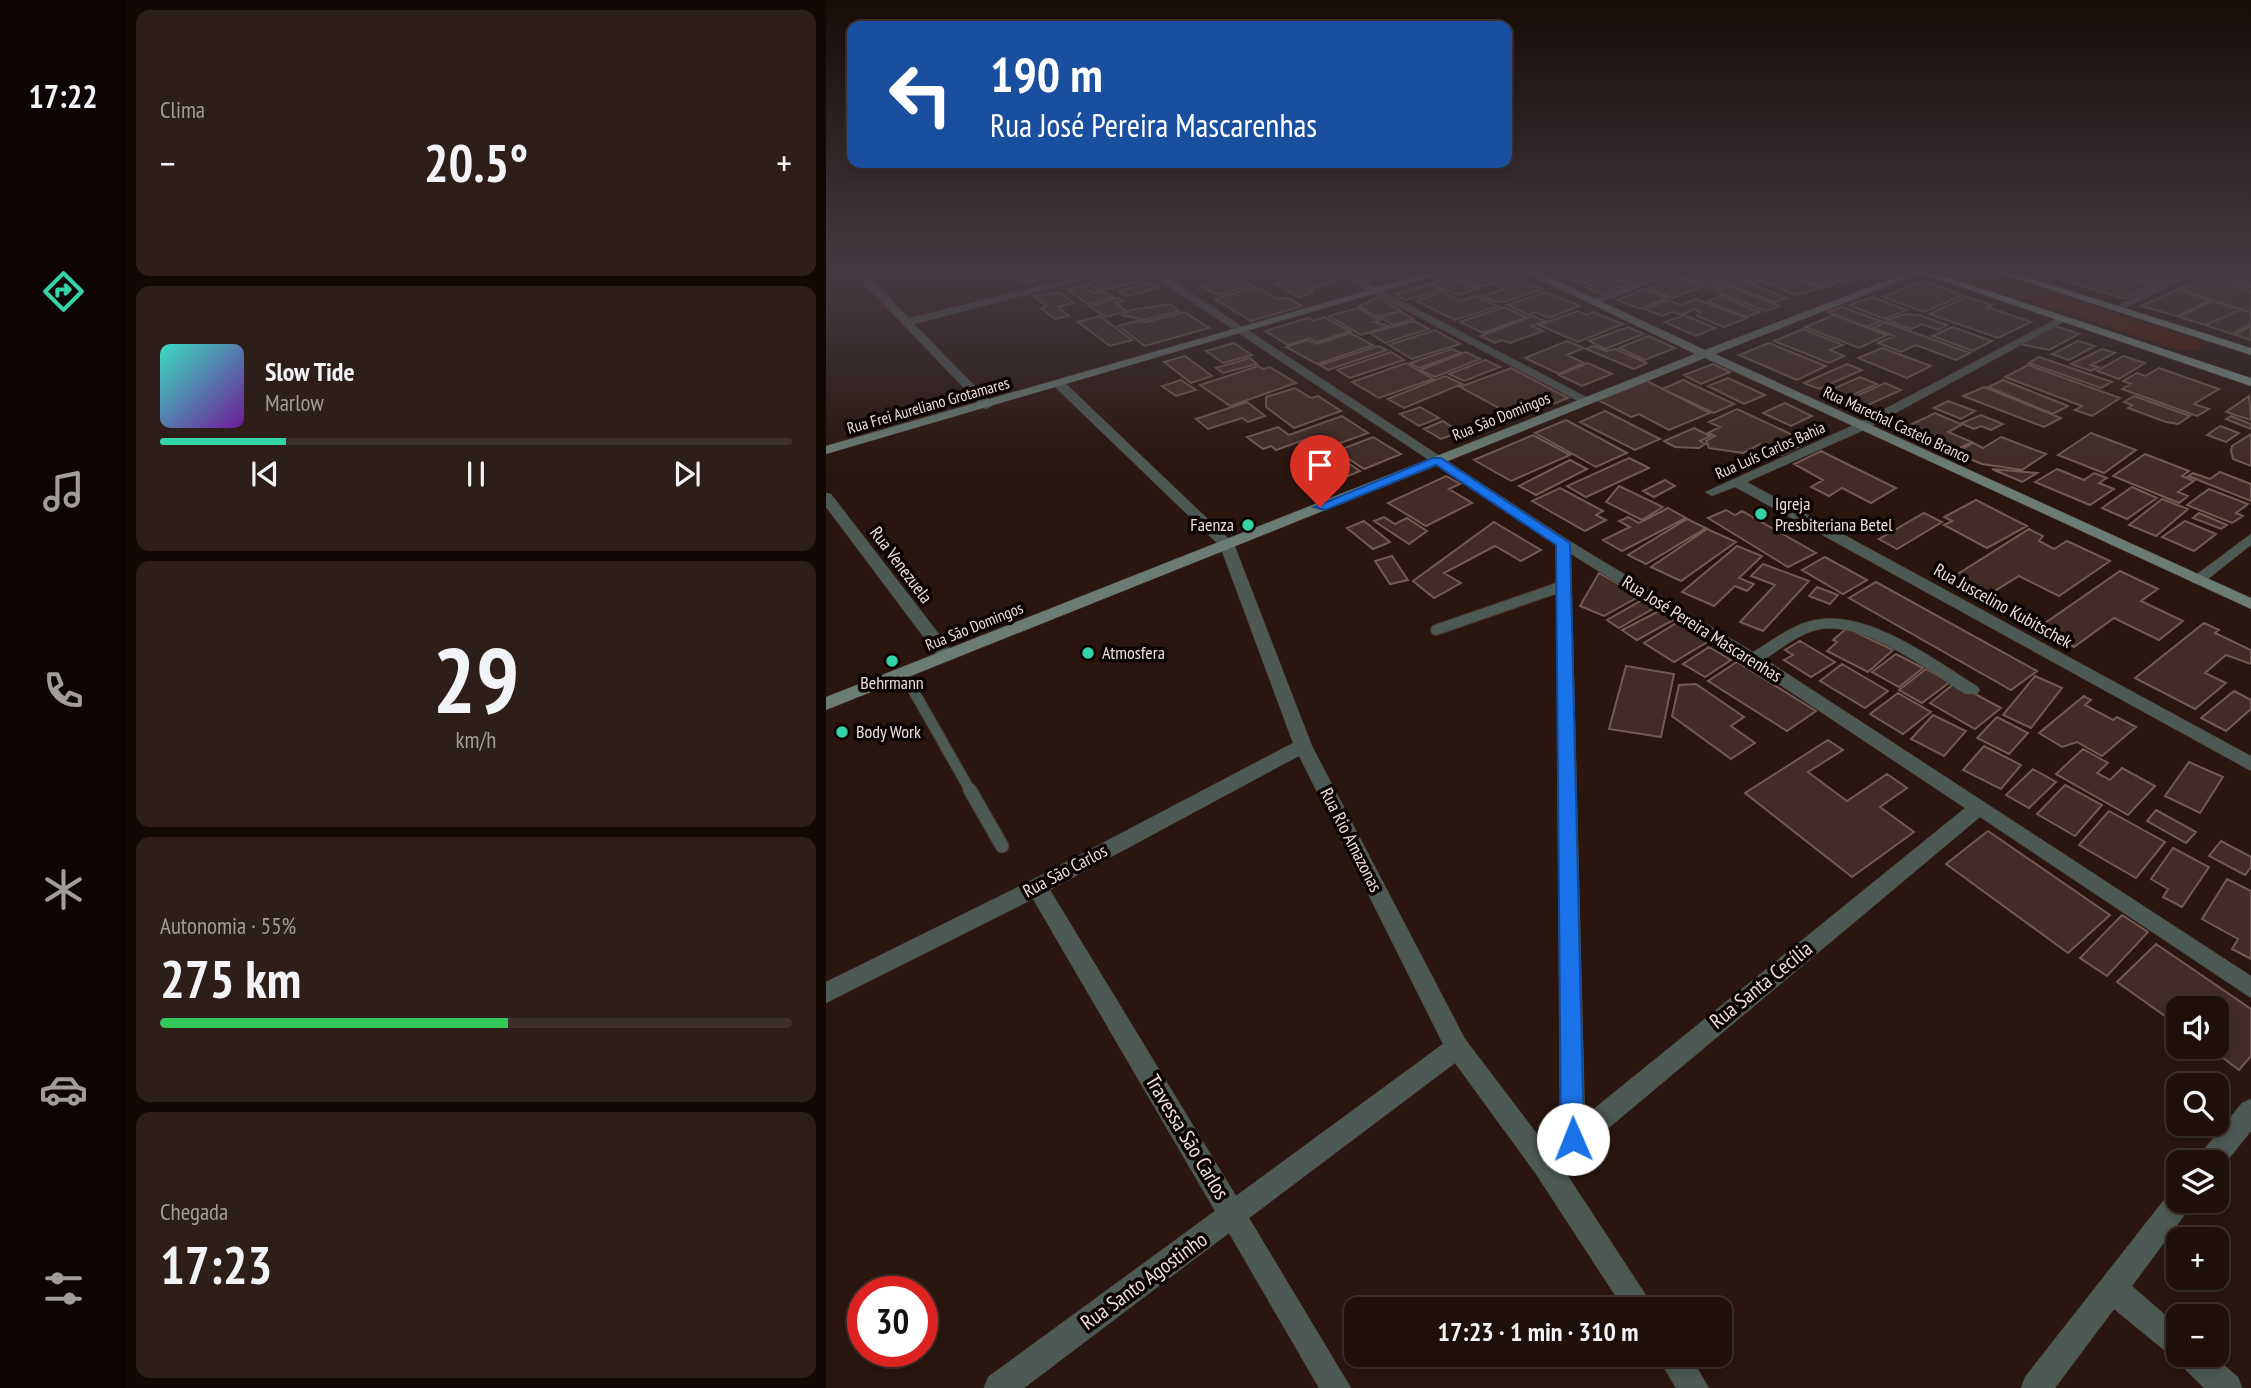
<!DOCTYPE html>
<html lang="pt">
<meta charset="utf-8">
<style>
body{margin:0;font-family:"PT Sans Narrow",sans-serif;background:#2d1e19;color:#f1f3f6;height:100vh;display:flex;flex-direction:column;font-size:26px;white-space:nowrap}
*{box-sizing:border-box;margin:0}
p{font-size:23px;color:#a29d9d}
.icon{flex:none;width:38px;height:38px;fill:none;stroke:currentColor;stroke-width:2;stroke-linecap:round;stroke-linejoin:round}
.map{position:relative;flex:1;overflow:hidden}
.drawer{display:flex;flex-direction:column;gap:10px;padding:10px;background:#120906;width:700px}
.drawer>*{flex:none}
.hud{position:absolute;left:21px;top:21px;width:665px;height:147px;border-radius:14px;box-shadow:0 4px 10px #0003,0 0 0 2px #3d302c;background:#1a4fa0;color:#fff;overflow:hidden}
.fabs{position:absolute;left:1340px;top:996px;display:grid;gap:14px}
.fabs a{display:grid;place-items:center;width:63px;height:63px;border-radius:14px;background:#20100b;box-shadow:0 4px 10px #0003,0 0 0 2px #3d302c;font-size:35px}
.speed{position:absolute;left:21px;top:1276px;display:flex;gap:14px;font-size:35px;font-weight:700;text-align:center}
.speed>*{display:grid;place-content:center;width:91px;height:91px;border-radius:50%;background:#20100b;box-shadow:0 4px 10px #0003,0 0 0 2px #3d302c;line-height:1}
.speed .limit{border:10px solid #d22;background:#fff;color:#111}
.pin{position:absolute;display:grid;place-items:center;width:60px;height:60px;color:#fff;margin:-72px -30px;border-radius:50% 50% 50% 0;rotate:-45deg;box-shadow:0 0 7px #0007}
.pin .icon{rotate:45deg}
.me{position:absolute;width:77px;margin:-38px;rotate:359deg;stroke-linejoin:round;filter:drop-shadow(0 0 5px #0008)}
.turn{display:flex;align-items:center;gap:24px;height:147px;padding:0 28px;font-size:32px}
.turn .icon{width:91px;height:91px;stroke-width:2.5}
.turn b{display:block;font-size:49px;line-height:60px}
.big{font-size:52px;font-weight:800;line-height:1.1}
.drawer .tile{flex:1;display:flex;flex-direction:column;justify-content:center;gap:10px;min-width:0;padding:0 24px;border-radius:14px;background:#2d1e19}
.drawer .dial{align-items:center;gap:0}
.dial b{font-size:91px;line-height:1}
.song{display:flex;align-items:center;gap:21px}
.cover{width:84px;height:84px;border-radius:10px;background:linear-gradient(135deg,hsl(170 70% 55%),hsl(280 70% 35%))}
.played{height:7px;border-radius:4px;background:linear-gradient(90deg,#35d4a7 20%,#3d302c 20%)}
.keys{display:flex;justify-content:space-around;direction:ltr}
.heat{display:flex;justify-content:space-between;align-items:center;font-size:38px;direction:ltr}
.charge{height:10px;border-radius:5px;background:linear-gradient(90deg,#34c759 55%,#3d302c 0)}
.trip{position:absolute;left:518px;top:1297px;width:388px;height:70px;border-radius:14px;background:#20100b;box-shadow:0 4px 10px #0003,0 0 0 2px #3d302c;font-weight:800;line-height:70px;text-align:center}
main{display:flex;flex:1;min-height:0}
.menu{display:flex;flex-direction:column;width:126px;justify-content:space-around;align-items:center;background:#0d0604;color:#a29d9d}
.menu .icon{width:49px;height:49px}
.menu .current{color:#35d4a7}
.menu b{font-size:32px;color:#f1f3f6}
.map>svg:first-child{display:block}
</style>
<main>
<nav class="menu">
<b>17:22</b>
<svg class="icon current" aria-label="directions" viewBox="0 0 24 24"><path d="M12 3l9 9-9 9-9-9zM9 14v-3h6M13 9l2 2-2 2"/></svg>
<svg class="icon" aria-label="music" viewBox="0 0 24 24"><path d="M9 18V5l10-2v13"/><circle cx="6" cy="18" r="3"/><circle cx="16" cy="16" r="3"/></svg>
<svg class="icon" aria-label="phone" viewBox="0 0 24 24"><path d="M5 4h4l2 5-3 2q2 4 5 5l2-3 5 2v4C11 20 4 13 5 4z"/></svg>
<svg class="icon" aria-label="climate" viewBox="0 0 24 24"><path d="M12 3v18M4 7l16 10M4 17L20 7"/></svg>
<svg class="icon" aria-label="car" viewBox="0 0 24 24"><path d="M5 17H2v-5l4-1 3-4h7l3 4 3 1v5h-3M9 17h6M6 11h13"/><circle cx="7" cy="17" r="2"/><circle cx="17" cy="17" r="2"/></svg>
<svg class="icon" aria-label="filters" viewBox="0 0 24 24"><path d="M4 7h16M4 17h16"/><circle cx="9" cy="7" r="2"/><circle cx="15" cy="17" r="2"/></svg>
</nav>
<section class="drawer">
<div class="tile"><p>Clima</p>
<div class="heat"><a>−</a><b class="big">20.5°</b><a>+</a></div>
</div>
<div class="tile">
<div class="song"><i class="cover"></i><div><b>Slow Tide</b><p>Marlow</p></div></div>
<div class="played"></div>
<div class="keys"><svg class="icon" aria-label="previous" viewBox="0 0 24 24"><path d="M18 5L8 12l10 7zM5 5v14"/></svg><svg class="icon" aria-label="pause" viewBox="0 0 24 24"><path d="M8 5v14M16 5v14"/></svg><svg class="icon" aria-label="next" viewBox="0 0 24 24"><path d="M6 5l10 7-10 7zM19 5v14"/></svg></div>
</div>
<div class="tile dial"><b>29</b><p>km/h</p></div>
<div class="tile"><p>Autonomia · 55%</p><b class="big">275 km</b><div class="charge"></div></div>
<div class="tile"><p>Chegada</p><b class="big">17:23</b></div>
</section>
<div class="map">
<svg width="1425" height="1388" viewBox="0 0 1425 1388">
<rect width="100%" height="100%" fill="#2a150f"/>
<path fill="#501301" d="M1115,272H1159L1370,340L1377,347L1372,350H1353Z"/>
<path fill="#432c26" stroke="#745a52" stroke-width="2" d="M185,272H243L199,283Z
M484,272H492L510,281L485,289L487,293L473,297L447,283Z
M523,272H572L540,281Z
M643,272H677L716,289L678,302L667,301L656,296L679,289L666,283L653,287L629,276Z
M751,272H788L757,284L738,277Z
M795,272H810L819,276L808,280L785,276Z
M871,272H894L913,279L900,284Z
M941,272H955L994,288L970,295L937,281L929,284L918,279Z
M979,272L1010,284L999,288L959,273Z
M987,272H1030L1020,276L1029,279L1017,283Z
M1268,272H1296L1291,274L1328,286L1298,299L1244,282Z
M1302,272H1313L1338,280L1329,284L1298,274Z
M1318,272H1342L1350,275L1340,279Z
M304,273L315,281L272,291L262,283Z
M867,273L879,278L867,282L855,277Z
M408,275L426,285L392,295L374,285Z
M625,276L652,289L632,295L605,283Z
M1379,277L1425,291V312L1352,289Z
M783,278L806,283L776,294L759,287Z
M853,278L876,287L846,298L823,288Z
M885,279L898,284L886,289L872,283Z
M917,281L961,298L949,302L905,286Z
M1096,281L1137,295L1098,312L1057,297Z
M324,283L332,288L301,296L293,291Z
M604,284L616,290L580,300L569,294Z
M257,286L267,293L278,292L287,297L262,304L241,290Z
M902,286L954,306L940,311L888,291Z
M431,287L451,299L462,298L476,306L425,321L389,299Z
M818,289L842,298L814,309L791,300Z
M1351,290L1384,300L1351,316L1315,306Z
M617,292L634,301L649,296L672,306L629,320L590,301Z
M719,292L754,306L723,318L710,312L703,315L681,305Z
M234,293L248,303L232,307L243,316L229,319L215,308L221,306L207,296Z
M895,296L934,312L920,317L881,301Z
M552,297L575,311L551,317L533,306Z
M1046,297L1081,310L1058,319L1023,305Z
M1141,297L1166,305L1161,307L1205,322L1172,338L1103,314Z
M292,298L297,301L289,303L301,311L280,317L263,306Z
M870,299L921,318L898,327L871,316L875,312L869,309L855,315L846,312L836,316L819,309L842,300L854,305Z
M1386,301L1415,310L1379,325L1353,317Z
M344,304L353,311L318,320L296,315L305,310Z
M678,307L700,317L657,333L634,322Z
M1016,307L1055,321L1041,327L1002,312Z
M532,308L554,320L548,322L563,326L535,335L503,316Z
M1415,310L1425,313V324L1406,334L1379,325Z
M574,311L587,319L567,325L554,317Z
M752,311L761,315L767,312L797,324L752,342L713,325Z
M359,312L383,328L319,346L292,326L311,321L320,322Z
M1080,314L1093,315L1121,325L1112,330L1096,324L1085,329L1061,320Z
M858,315L889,328L870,336L839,322Z
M1008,315L1061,335L1033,348L979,327Z
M274,316L306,340L284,346L252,322Z
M707,316L719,321L706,326L717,331L684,343L676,340L669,343L655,336Z
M498,317L524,331L491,342L484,338L462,345L439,331L482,318L488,321Z
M588,321L603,329L559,343L544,333Z
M1059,322L1144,353L1130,360L1090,345L1075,352L1052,343L1068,336L1047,328Z
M1229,326L1253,334L1223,350L1194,344Z
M1425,326V340L1409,335Z
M802,327L818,334L779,349L763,341Z
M1126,327L1166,341L1147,351L1106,336Z
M977,329L1017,345L1004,350L1018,356L1003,363L948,341Z
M609,330L634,344L586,359L563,345Z
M524,333L547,345L491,364L460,347L482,340L491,344Z
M822,336L849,348L819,360L793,348Z
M741,341L758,348L741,355L758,363L733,374L699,358Z
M1252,341L1269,346L1243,360L1226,354Z
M408,343L426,355L397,363L380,351Z
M943,343L1000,366L971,380L913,355Z
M552,346L561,350L502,370L494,365Z
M767,346L780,351L789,349L821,363L808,369L760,349Z
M1056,348L1105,366L1081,378L1032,358Z
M626,349L635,353L593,368L584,363Z
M1276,349L1289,353L1265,365L1273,367L1265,371L1245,364Z
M565,352L578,360L524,378L511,370Z
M640,352L654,359L609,377L594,370Z
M359,356L386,376L365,383L338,362Z
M1297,356L1319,363L1293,379L1271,371Z
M1213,357L1286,382L1275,388L1203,363Z
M424,358L431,364L397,373L390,368Z
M659,360L674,367L638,381L623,374Z
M580,363L607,379L553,398L526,382Z
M762,363L786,374L756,386L733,375Z
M887,364L904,372L875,384L858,375Z
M1021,364L1036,370L993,389L978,383Z
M1202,365L1294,398L1266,416L1249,410L1256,406L1179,377Z
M432,366L437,369L444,367L470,383L404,406L374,385Z
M685,368L742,398L691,418L634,387Z
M1333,368L1393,389L1368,404L1383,409L1371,416L1296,389L1305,384L1297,381L1311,373L1319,376Z
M619,376L636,384L578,408L562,399Z
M1034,377L1051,384L1016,400L1000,392Z
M902,378L939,395L918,404L882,386Z
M355,380L370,390L350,396L336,386Z
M857,380L908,404L888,413L836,389Z
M1177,380L1242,406L1227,414L1162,387Z
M821,381L884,413L843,430L813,414L805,417L772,400Z
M1059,383L1075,390L1040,406L1024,399Z
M1158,387L1235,418L1218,427L1137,396Z
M469,388L485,398L492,396L515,411L468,428L440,407V397Z
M1308,396L1364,416L1352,424L1340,422L1302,408L1306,405L1298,402Z
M1423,396L1425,420L1400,412Z
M1122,401L1149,411L1135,419L1108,408Z
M421,402L439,416L422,422L416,418L382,429L370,419Z
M959,403L986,416L965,426L937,413Z
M594,407L613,418L593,426L574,414Z
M911,409L982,442L956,455L934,444L917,453L883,448L880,441L889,436L882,433L894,427L883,422Z
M779,411L834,439L809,450L754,422Z
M1109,413L1134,424L1155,415L1177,424L1165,430L1155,426L1148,429L1137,424L1122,432L1146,442L1132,449L1082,426Z
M516,416L542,433L501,448L486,437L450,450L445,446L437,449L421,437L452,427L463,435Z
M1405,416L1425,424V429L1400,419Z
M740,420L801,453L770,467L709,433Z
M617,421L634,432L615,439L598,429Z
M1394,426L1413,433L1400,442L1381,435Z
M868,428L884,436L874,441L879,444L873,448L849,447L838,441Z
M1265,433L1310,450L1278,473L1232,455Z
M1425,434V466L1407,459L1405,451L1406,446Z
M707,435L744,455L685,481L648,460Z
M547,437L575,454L538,469L511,451Z
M1175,437L1220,454L1196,470L1156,464L1130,453L1147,443L1157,448Z
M995,451L1070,488L1045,503L1016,488L1003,496L985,487L997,480L968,464Z
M509,454L534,471L503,484L478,465Z
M1319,454L1363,471L1356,476L1368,481L1352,492L1362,496L1353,503L1287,476Z
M803,458L823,468L760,497L741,486Z
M744,460L761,469L710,495L693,486Z
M1166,469L1211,473L1196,482Z
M1231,469L1258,480L1268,473L1281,478L1273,483L1288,489L1264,505L1209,482Z
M1394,472L1425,484V501L1362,476L1367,473L1384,479Z
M620,476L634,484L623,489L646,503L600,526L562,503Z
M839,480L849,486L828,497L817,491Z
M793,486L837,507L816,520L780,502Z
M1306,487L1331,498L1301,519L1276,508Z
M734,488L777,511L770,515L780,520L759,531L706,501Z
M1383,489L1422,504L1410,513L1417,516L1406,523L1361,505Z
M1336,499L1362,509L1330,536L1303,525Z
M1150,500L1201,526L1161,548L1118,525L1126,521L1118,517Z
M842,508L860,518L796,551L777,540L804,527L793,521L802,517L813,523Z
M900,510L909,515L916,511L990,553L962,567L882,518Z
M1098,513L1116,522L1071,549L1053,539Z
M1373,513L1401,525L1395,529L1367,518Z
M558,517L569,524L581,518L601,531L583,544L548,521Z
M861,519L880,528L820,564L802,555Z
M538,521L564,542L547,549L521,528Z
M1359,521L1390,534L1368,551L1336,537Z
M668,522L715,550L695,561L669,546L618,573L635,583L608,598L587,581Z
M881,529L910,542L855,581L825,567Z
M1203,529L1217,536L1213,541L1228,549L1241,541L1284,561L1233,596L1193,576L1159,597L1124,579Z
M911,546L936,556L913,578L928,584L921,591L909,586L888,606L856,592Z
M566,556L582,580L564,584L549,561Z
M999,557L1041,580L1017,594L976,570Z
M937,564L983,581L937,631L914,622L949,585L925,576Z
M1294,571L1332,589L1315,601L1357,621L1333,640L1288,618L1248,647L1212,628Z
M773,573L814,596L778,616L754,606Z
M1050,582L1211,671L1185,690L1023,598Z
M991,587L1012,595L1004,604L983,596Z
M818,599L830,607L793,628L781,620Z
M837,609L851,618L811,640L796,630Z
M852,622L883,641L848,662L818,643Z
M1378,623L1393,630L1389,633L1425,650V664L1400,655L1379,673L1400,683L1369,709L1309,678Z
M1021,628L1067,650L1042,672L1001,651L1011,642L1007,640Z
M974,641L1009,662L985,677L958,660L967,655L959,650Z
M883,647L905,660L879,677L857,664Z
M1070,654L1097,668L1073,687L1046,672Z
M911,662L990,711L961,731L882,681Z
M1016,664L1062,691L1039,708L994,681Z
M800,666L848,674L835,737L783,729Z
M1100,669L1124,682L1096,703L1073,690Z
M1209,676L1236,688L1205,728L1177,715Z
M1129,683L1175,708L1149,729L1104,703Z
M870,684L918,717L905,726L929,743L905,759L846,716L853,685Z
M1408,691L1425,700V709L1400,731L1375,718Z
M1072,693L1105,712L1077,734L1044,714Z
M1258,696L1265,700L1259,705L1287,720L1291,717L1310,727L1276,756L1251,742L1236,747L1213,733Z
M1107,715L1140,731L1118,756L1085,739Z
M1171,717L1202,733L1183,754L1151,738Z
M1002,740L1017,750L982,772L1021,801L1061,774L1081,788L1054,807L1088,832L1026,877L919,793Z
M1158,746L1195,765L1175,789L1137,770Z
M1257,749L1282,763L1271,773L1284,780L1296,768L1329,786L1302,815L1230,774Z
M1363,762L1397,777L1374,813L1339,796Z
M1207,769L1230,782L1203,808L1180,795Z
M1239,785L1276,805L1249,836L1211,814Z
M1330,810L1370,832L1360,843L1321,821Z
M1283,811L1339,842L1310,878L1253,845Z
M1162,831L1284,915L1242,953L1120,864Z
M1395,841L1425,857V867L1419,875L1383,856Z
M1347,848L1383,867L1356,907L1337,897L1342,889L1325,879Z
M1401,879L1425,891V959L1406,949L1412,939L1376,919Z
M1296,915L1322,932L1281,976L1254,958Z
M1330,944L1425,1009V1056L1413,1070L1381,1046H1391V1008H1353V1026L1291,982Z"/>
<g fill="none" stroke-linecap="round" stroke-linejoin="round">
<defs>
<path id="lane-far1" d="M610,630L737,586
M78,674L145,792"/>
<path id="lane" d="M144,790L176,846"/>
<path id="street" d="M27,272H38L83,318L272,272H289L88,324L165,402L167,405L161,409L157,408Z
M321,272H333L742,540L927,652C945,641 963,627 984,621C1039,606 1107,659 1151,686L1154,690L1151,694H1139C1102,671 1037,619 991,630C973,634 955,649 939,659L1425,976V998L1154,817L736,1167L829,1309H798L710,1174L629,1063L423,1218L525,1388H493L403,1233L198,1388H158L162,1377L389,1211L207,899L0,1003V982L204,881L467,743L394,546L229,387V381H237L408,544L486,746L639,1039L721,1147L734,1136L730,545ZM745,554L921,663L1139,808L759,1116ZM473,756L617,1044L410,1196L224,890Z
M507,272H520L766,400L756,403Z
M840,272H855L770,304L761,302Z
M1360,272H1373L1293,311L1284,309Z
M1375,272H1391L1425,282V288Z
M1234,317L1243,319L1038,430L921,482L1425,756V771L909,487L886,496L879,492L1030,424Z
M0,493L5,494L126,651L128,655L126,659H114L0,507Z
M1425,534V545L1377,583H1367L1364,580L1367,577Z
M1425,1099V1131L1393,1171L1391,1162H1371L1375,1153L1416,1103Z
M1353,1187V1200H1367L1363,1209L1306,1286L1353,1327V1354H1385L1412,1377L1416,1388H1378L1349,1359L1288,1309L1229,1388H1195L1199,1377L1345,1191Z
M830,1354H863L883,1388H850Z"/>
<path id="secondary" d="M606,272H622L0,454V446Z
M699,272H712L879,350L1083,272H1097L889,354L1425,598V609L879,358L0,710V697L869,354Z"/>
<path id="primary" d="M1091,272H1106L1425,378V386Z
M1170,272H1185L1425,348V355Z"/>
</defs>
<use href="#lane-far1" stroke="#45312b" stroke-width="12"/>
<use href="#lane" stroke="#45312b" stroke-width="15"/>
<use href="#street" stroke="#45312b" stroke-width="1"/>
<use href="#secondary" stroke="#45312b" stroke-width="1"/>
<use href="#primary" stroke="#45312b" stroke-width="1"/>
<use href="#lane-far1" stroke="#4d5954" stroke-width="10"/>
<use href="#lane" stroke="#4d5954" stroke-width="13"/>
<use href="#street" fill="#4d5954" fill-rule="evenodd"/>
<use href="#secondary" fill="#6a7c74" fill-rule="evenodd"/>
<use href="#primary" fill="#7f978d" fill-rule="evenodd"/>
</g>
<linearGradient id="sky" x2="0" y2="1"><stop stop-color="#170c08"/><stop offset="0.58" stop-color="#443b42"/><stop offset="1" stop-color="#443b42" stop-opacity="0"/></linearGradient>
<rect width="1425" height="466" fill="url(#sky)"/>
<path fill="#1a73e8" stroke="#114b97" stroke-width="2" d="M607,458H615L744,543L758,1139L755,1147L747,1150L739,1147L735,1139L730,545L610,465L499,510L488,507Z"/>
<g fill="#35d4a7" stroke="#0c0403" stroke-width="2.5">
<circle cx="935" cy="514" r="7"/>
<circle cx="422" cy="525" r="7"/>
<circle cx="262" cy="653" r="7"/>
<circle cx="66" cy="661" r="7"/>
<circle cx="16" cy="732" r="7"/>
</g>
<g text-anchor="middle" stroke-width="7" stroke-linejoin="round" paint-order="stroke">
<g font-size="16" fill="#edded9" stroke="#0c0403">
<text transform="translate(102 405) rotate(-16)" y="6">Rua Frei Aureliano Grotamares</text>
<text transform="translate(675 416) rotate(-22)" y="6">Rua São Domingos</text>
<text transform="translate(1071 424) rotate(25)" y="6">Rua Marechal Castelo Branco</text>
<text transform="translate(944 450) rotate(-24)" y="6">Rua Luís Carlos Bahia</text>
<text transform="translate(148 626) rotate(-22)" y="6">Rua São Domingos</text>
</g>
<g font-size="18" fill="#edded9" stroke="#0c0403" text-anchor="start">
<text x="949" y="510">Igreja<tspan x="949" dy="21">Presbiteriana Betel</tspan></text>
<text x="408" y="531" text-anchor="end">Faenza</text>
<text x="276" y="659">Atmosfera</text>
<text x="66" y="689" text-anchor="middle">Behrmann</text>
<text x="30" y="738">Body Work</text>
</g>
<g font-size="18" fill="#edded9" stroke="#0c0403">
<text transform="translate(75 565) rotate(53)" y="6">Rua Venezuela</text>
<text transform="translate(1177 606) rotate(29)" y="6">Rua Juscelino Kubitschek</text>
<text transform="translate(876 629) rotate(32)" y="6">Rua José Pereira Mascarenhas</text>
<text transform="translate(525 840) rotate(63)" y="6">Rua Rio Amazonas</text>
<text transform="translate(239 871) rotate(-28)" y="6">Rua São Carlos</text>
</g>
<g font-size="21" fill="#edded9" stroke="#0c0403">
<text transform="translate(935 985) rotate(-39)" y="7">Rua Santa Cecília</text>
<text transform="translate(361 1137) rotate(59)" y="7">Travessa São Carlos</text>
<text transform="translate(318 1281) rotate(-36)" y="7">Rua Santo Agostinho</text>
</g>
</g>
</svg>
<div class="fabs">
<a><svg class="icon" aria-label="sound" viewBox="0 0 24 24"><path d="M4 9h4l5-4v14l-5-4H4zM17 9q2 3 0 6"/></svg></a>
<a><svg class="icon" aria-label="search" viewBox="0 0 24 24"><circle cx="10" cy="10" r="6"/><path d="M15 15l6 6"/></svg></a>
<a><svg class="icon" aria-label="layers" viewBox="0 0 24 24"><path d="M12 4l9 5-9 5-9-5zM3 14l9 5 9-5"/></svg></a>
<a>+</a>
<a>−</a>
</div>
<div class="speed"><div class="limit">30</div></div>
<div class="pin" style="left:494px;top:507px;background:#d93025"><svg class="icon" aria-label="arrive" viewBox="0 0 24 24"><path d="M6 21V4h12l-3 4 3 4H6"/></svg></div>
<svg class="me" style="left:747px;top:1139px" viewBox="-20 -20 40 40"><circle r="19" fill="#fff"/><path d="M0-13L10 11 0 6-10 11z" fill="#1a73e8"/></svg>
<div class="trip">17:23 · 1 min · 310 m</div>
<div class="hud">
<div class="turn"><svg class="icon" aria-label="left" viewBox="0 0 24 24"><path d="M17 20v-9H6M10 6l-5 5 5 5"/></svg><div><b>190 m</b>Rua José Pereira Mascarenhas</div></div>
</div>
</div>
</main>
